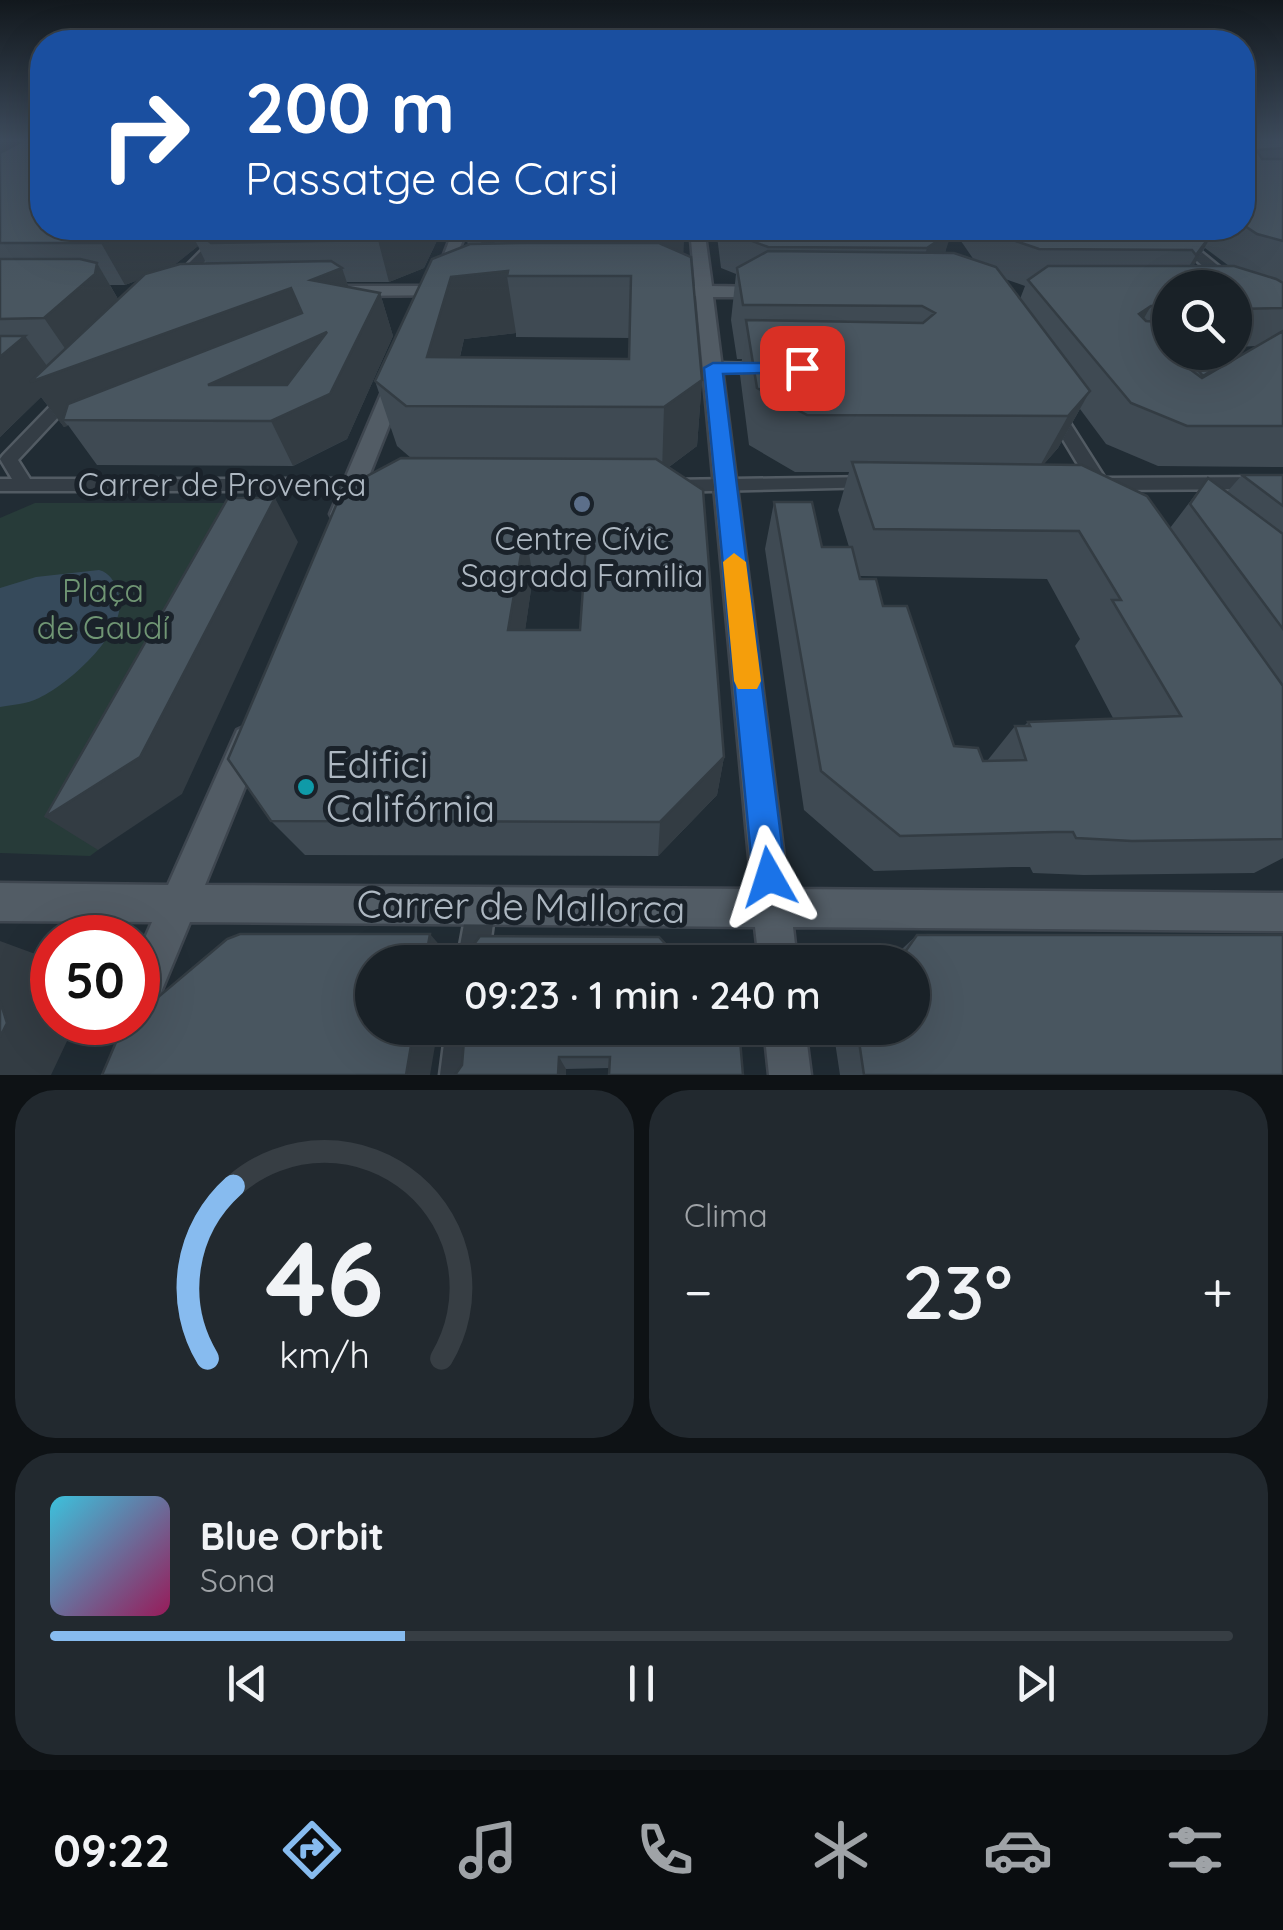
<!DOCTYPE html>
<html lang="es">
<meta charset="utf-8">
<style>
body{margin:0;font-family:Quicksand,sans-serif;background:#22292f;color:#f1f3f6;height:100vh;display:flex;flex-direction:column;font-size:38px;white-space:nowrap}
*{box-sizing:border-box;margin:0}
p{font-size:32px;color:#9fa3a7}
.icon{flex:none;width:55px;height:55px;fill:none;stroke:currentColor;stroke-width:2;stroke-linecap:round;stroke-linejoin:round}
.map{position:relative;height:1075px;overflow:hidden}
.drawer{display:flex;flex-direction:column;gap:15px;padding:15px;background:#0e1215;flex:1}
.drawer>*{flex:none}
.top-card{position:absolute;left:30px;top:30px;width:1225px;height:210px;border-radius:40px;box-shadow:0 10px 40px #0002,0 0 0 2px #373e44;background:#1a4fa0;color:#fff;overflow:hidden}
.tools{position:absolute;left:1152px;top:270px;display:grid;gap:20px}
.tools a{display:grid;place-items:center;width:100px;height:100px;border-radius:50%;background:#192127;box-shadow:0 10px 40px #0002,0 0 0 2px #373e44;font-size:50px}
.speed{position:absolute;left:30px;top:915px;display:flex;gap:20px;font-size:50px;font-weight:700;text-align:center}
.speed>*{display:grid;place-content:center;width:130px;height:130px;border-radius:50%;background:#192127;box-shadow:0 10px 40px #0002,0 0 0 2px #373e44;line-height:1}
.speed .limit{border:15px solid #d22;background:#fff;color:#111}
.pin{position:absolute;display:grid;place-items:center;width:85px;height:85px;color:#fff;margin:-42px;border-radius:20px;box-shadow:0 5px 15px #0006}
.me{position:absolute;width:110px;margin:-55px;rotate:354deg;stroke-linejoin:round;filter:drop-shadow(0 0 8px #0008)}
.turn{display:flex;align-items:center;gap:35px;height:210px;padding:0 50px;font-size:45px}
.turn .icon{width:130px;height:130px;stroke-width:2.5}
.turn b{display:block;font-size:70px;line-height:85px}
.big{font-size:75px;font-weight:600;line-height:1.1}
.drawer .widget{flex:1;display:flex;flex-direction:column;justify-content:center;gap:15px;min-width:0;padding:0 35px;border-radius:40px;background:#22292f}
.drawer .dial{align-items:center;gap:0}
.dial svg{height:260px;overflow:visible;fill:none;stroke:#373e44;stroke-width:7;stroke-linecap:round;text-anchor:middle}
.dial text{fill:#f1f3f6;stroke:none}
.song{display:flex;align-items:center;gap:30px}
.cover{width:120px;height:120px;border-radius:15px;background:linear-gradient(135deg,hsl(190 70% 55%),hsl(330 70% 35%))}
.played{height:10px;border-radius:5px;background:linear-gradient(90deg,#87bbef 30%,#373e44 30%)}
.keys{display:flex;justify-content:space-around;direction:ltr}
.heat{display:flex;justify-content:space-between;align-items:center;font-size:55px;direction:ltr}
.drawer .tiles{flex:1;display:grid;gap:15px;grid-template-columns:1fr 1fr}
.widget:last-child{grid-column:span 2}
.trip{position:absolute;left:355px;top:945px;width:575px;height:100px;border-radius:50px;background:#192127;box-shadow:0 10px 40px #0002,0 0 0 2px #373e44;font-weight:600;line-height:100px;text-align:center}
.tabs{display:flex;height:160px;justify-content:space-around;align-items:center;background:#0a0d10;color:#9fa3a7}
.tabs .icon{width:70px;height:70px}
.tabs .on{color:#87bbef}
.tabs b{font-size:45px;color:#f1f3f6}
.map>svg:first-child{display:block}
</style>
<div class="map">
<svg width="1283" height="1075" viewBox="0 0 1283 1075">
<rect width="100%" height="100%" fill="#212c34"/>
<path fill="#273b39" d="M35,503H244L148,748L98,850L90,856L0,853V518Z"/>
<path fill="#364a5b" d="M99,570C110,573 114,581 118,592C132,629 69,684 39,698C27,704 12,705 0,707V588L36,577Z"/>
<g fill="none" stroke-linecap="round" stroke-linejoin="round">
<defs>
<path id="minor" d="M224,228H236L181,287H171V281Z
M1159,228H1172L1237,281V287H1227Z
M713,363L768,364L776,369L768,374L708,371V365Z
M70,390L76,392V398L18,460L30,479H366L375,485L366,491H0V479H12L0,459L3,455L64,392Z
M1052,403L1058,404L1105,478L1283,477V489L1112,490L1103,496L1086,484L1088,481L1044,408Z
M871,477L880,483L878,487L670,492L661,486L670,480Z
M480,893L491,897L495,908L488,962H457L469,897Z
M446,1028H479L474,1075H440Z"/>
<path id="major" d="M454,228H468L444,286L456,287V295L340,296L332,291L340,286H432Z
M690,228H704L712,286L765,287L773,292L765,297H713L788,889L1283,893V931L793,927L797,962H759L755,927L190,922L152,1014L138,1020V954L152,922L0,921V883L168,885L237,730L248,725L259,730L264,740L205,885L752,889L696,296H660L652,291L660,286H695Z
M397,374L407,380L354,514L351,520H333L330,514L387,380Z
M764,1028H805L811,1075H769Z"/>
</defs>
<use href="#minor" stroke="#525b63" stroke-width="5"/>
<use href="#major" stroke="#3e464f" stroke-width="5"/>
<use href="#minor" fill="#343d45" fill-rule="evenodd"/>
<use href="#major" fill="#525c65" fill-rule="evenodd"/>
</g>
<path fill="#3f4a53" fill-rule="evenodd" d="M0,141L42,228H443L424,268L389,282H347L348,287L380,293L393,336L347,439L293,466L97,465L68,425L64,427L41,397L0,437ZM198,246L206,263L174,265ZM138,280L118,299L110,285H125Z
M1242,141H1283V467L1158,466L1106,444L1080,409L1058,448L1043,465L1170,528L1208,478L1227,492L1242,475H1283V858L1254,873L1084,875L1033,873L1030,867H1013L874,871L804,810L765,549L774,502L822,547H849L838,510L849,472H795L749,445L740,375L742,359H737L731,320L736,274L721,268L716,228H950L945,253L974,260L952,228H1242ZM1205,248L1229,266H1193ZM1005,279L1025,286L1020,299ZM1170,288H1235V347L1258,346L1236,359L1240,352H1170ZM860,576L1047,579L1080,639L1075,646L1113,718L1028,722L1024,726H1015L987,761H983L954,746L883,606Z
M464,228H684L683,254L702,380L697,446L669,467L724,757L717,795L658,856L305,855L271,821L411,458L397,446L375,381L468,245ZM516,333V337L630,338L629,359L460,357L464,339ZM533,576H584L580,630H525Z
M917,935L1283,1075H840L835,1042L845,1028H912V962H888Z
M465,1028L743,1075L610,1068L566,1069V1075H455L462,1065Z"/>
<path fill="#333c43" d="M0,141H26L0,189Z
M148,228H189L198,246L171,268L125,285L101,243Z
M412,228H443L424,268L389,282L378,240Z
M479,228H492L496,250L484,259Z
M1216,228L1195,264L1176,288L1196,255Z
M684,231L683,268L642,247Z
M952,231L940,269L916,286L927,248Z
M97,263L122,306L75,363L44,318Z
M342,268L356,309L311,280Z
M508,271L507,276L516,333L464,339L448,406L427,357L451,277Z
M291,288L308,331L63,420L68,426L64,427L41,397L0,437V357L25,336L53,374Z
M380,293L393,336L347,439L293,466L271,421H251L208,385Z
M1151,306L1129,344L1139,314Z
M702,380L697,446L662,472L664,407Z
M1090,391L1058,448L1036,473L1068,416Z
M275,498L298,542L182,794L98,850L45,817Z
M525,531L533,576L519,672L508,630Z
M724,757L717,795L658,856L660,822Z
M430,934L449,956L448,962H425Z
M0,941L38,955L52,996V1022H62L68,1039L51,1075H0Z
M414,1028H438L430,1075H406Z
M559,1057L566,1069V1075H558Z"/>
<path fill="#495660" stroke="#333c43" stroke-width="2.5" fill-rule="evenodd" d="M23,141H42V228H148L101,243H0V153Z
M1242,141H1283V148L1257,150L1262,159H1283V241L1257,234L1242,224Z
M192,228H412L378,240L211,243Z
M501,228H684V231L653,243H514Z
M724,228H950L952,231L927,248L768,247L725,231Z
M990,228H1216L1196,255L1192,250L1039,249L995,234Z
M528,243H659L691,257L702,380L664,407L406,406L375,381L432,259L470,244ZM508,271L507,276H631L629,359L427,357L451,277Z
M768,251L954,253L996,267L1090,391L1068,416L807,415L757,388L746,320L923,323L935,313L922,306L743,305L737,268Z
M0,259H80L97,263L95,274L44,318L0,319Z
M331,261L342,268L311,280L380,293L330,394L271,421L63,420L68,404L302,313L291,288L30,382L145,274L180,264ZM327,332L287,385H208Z
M1048,266H1234L1276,279L1283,283V308L1235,309V288H1170V306H1151L1139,314L1146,321L1170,323V352H1202L1206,357L1191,370L1202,378L1283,331V426H1187L1131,403L1028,280Z
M0,336H25L0,357Z
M1202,352H1240L1203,376L1198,370L1206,357Z
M401,458L656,459L703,490L724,757L660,822L271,821L228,759L343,489ZM525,531H587L580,630H508Z
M852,462L1082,465L1147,496L1283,686V839L1132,841L1076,838L1073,832H1054L900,836L821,771L774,502H812L822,547H852L860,579H876L883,606H907L954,746L978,748L983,761L1026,760L1015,726H1030L1028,722L1181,716L1112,600H1121L1079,531L874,529Z
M1242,475H1283V506Z
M1208,478L1283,534V629L1190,504Z
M228,498H275L140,757L45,817Z
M240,934H430L425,962H372V1028H414L406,1075H102L122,1028L128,1022H138V1014L227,939Z
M917,935H1283V1075H864L857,1028H912V962H898Z
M480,936L659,937L682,962H471L472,947Z
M0,1001L7,1023L0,1037Z
M465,1028H739L743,1075H609L610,1057H559L558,1075H455L462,1065Z"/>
<linearGradient id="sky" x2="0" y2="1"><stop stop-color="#12181d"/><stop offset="0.48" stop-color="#3d4b5c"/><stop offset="1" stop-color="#3d4b5c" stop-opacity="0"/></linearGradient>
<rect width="1283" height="291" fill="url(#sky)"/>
<path fill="#1a73e8" stroke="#114b97" stroke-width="2.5" d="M802,363L808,365V372L723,374L786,877L781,889L769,894L758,889L753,877L704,368L713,363Z"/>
<path fill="#f59e0b" d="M734,553L746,562L761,681L757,689H738L734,681L723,562Z"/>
<circle fill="#5c6f8a" stroke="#1a222a" stroke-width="4" cx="582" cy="504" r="10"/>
<circle fill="#0f9aa8" stroke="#1a222a" stroke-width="4" cx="306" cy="787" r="10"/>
<g text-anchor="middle" stroke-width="10" stroke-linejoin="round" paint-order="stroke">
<g font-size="32" fill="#aeb8c2" stroke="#1a222a">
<text x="222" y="496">Carrer de Provença</text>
</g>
<g font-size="32" fill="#aeb8c2" stroke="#1a222a">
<text x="582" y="550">Centre Cívic<tspan x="582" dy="37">Sagrada Familia</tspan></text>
</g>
<g font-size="32" fill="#709674" stroke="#1a222a">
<text x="103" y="602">Plaça<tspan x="103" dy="37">de Gaudí</tspan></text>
</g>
<g font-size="38" fill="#aeb8c2" stroke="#1a222a" text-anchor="start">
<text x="326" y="778">Edifici<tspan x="326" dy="44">Califórnia</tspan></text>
</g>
<g font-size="38" fill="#aeb8c2" stroke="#1a222a">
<text transform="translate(521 907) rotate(1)" y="13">Carrer de Mallorca</text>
</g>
</g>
</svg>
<div class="tools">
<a><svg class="icon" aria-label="search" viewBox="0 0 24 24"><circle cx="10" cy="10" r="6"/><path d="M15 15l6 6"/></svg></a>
</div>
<div class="speed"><div class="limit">50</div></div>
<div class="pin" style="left:802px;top:368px;background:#d93025"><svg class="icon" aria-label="arrive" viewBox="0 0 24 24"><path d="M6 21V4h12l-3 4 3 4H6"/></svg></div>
<svg class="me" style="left:769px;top:877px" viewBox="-20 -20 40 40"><path d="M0-17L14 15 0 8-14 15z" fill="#1a73e8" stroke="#fff" stroke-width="4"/></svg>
<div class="trip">09:23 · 1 min · 240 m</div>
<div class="top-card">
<div class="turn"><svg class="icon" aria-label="right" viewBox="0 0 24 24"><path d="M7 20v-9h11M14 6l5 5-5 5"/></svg><div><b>200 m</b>Passatge de Carsi</div></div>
</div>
</div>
<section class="drawer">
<div class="tiles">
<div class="widget dial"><svg viewBox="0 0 100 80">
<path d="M14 69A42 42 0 1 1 86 69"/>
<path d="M14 69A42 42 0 0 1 22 16" stroke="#87bbef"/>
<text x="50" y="56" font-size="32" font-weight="700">46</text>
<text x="50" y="72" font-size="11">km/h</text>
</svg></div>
<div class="widget"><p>Clima</p>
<div class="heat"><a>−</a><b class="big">23°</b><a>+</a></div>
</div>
<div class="widget">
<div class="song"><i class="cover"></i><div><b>Blue Orbit</b><p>Sona</p></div></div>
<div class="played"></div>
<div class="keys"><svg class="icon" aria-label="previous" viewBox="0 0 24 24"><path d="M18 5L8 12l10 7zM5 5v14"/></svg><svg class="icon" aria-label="pause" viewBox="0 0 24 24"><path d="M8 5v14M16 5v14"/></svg><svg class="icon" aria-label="next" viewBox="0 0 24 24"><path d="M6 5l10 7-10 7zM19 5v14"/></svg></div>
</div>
</div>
</section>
<nav class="tabs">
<b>09:22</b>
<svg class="icon on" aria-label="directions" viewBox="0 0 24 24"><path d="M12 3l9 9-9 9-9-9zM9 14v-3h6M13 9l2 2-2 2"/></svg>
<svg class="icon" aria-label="music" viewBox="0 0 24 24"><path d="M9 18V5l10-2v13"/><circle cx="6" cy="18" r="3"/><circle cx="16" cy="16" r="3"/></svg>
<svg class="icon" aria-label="phone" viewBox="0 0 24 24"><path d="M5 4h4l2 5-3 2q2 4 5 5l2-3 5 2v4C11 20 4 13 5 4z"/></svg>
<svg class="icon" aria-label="climate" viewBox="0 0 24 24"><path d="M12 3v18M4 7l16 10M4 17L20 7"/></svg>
<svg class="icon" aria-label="car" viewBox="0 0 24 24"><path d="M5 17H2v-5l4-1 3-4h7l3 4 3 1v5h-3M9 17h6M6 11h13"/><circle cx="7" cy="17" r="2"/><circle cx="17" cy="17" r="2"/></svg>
<svg class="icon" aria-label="filters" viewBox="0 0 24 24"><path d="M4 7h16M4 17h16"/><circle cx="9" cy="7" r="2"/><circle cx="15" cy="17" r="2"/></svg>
</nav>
